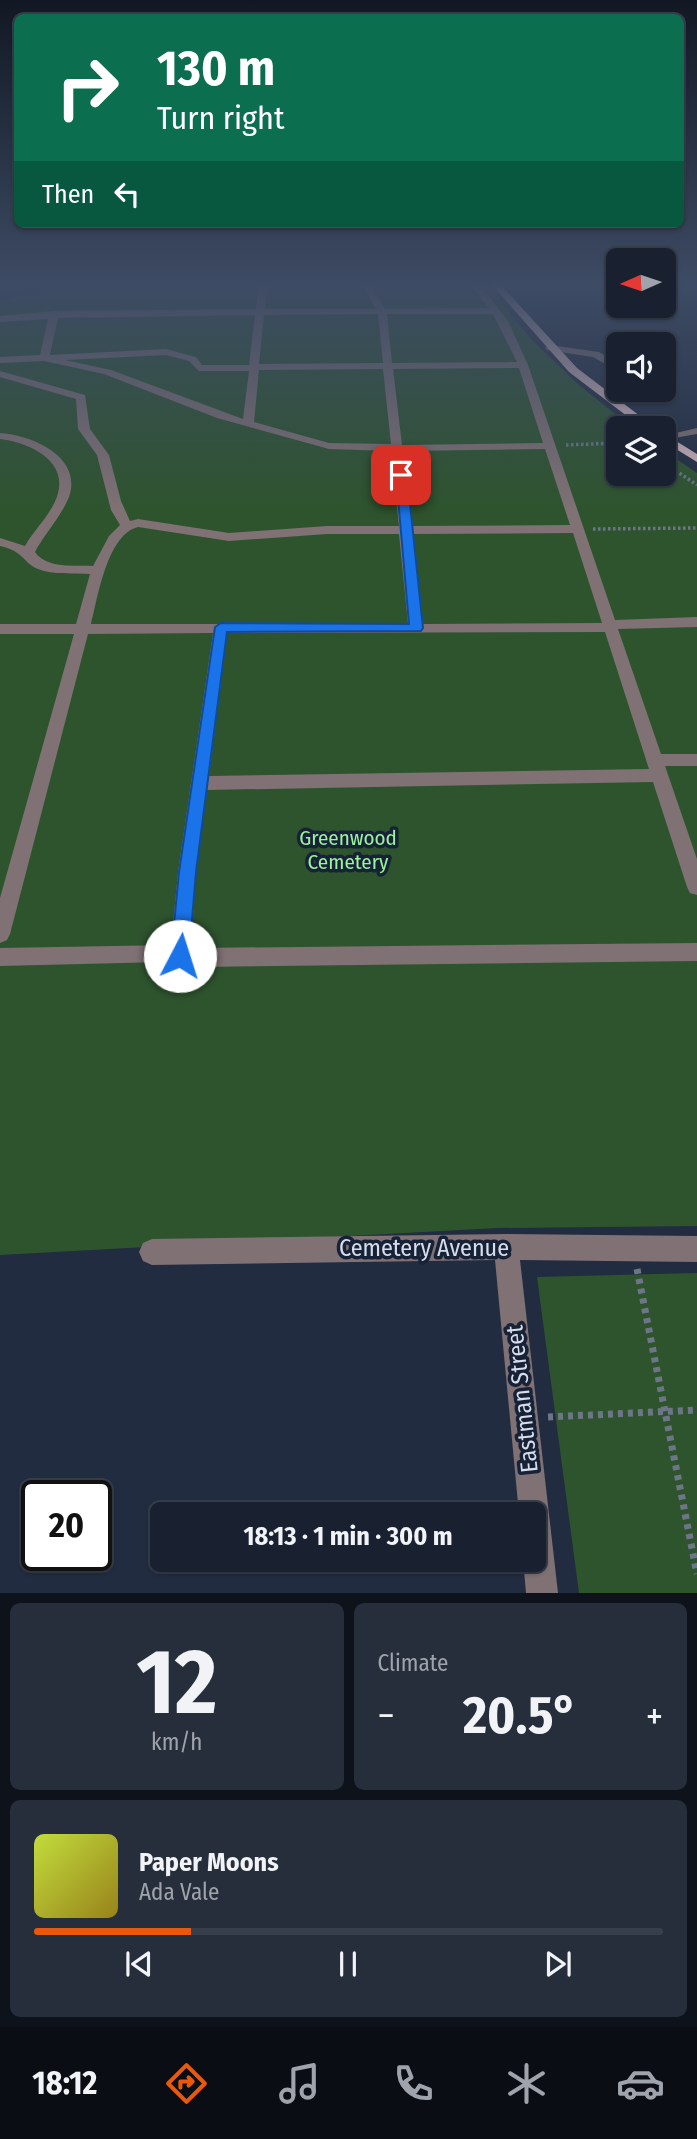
<!DOCTYPE html>
<meta charset="utf-8">
<style>
body{margin:0;font-family:"Fira Sans Condensed",sans-serif;background:#262e3c;color:#f1f3f6;height:100vh;display:flex;flex-direction:column;font-size:26px;white-space:nowrap}
*{box-sizing:border-box;margin:0}
p{font-size:23px;color:#9fa3ab}
.icon{flex:none;width:38px;height:38px;fill:none;stroke:currentColor;stroke-width:2;stroke-linecap:round;stroke-linejoin:round}
.map{position:relative;height:1593px;overflow:hidden}
.side{display:flex;flex-direction:column;gap:10px;padding:10px;background:#0e121a;flex:1}
.side>*{flex:none}
.banner{position:absolute;left:14px;top:14px;width:670px;height:214px;border-radius:10px;box-shadow:0 2px 5px #0004,0 0 0 2px #373e4c;background:#0b6e4f;color:#fff;overflow:hidden}
.needle{width:46px;rotate:267deg}
.buttons{position:absolute;left:606px;top:248px;display:grid;gap:14px}
.buttons a{display:grid;place-items:center;width:70px;height:70px;border-radius:10px;background:#192130;box-shadow:0 2px 5px #0004,0 0 0 2px #373e4c;font-size:35px}
.speed{position:absolute;left:21px;top:1480px;display:flex;gap:14px;font-size:35px;font-weight:700;text-align:center}
.speed>*{display:grid;place-content:center;width:91px;height:91px;border-radius:50%;background:#192130;box-shadow:0 2px 5px #0004,0 0 0 2px #373e4c;line-height:1}
.speed .limit{border:4px solid #111;border-radius:10px;background:#fff;color:#111}
.pin{position:absolute;display:grid;place-items:center;width:60px;height:60px;color:#fff;margin:-30px;border-radius:14px;box-shadow:0 4px 10px #0006}
.me{position:absolute;width:77px;margin:-38px;rotate:5deg;stroke-linejoin:round;filter:drop-shadow(0 0 5px #0008)}
.turn{display:flex;align-items:center;gap:24px;height:147px;padding:0 28px;font-size:32px}
.turn .icon{width:91px;height:91px;stroke-width:2.5}
.turn b{display:block;font-size:49px;line-height:60px}
.then{display:flex;align-items:center;height:66px;padding:0 28px;background:#0003;gap:14px;font-size:26px}
.big{font-size:52px;font-weight:700;line-height:1.1}
.side .widget{flex:1;display:flex;flex-direction:column;justify-content:center;gap:10px;min-width:0;padding:0 24px;border-radius:10px;background:#262e3c}
.side .dial{align-items:center;gap:0}
.dial b{font-size:91px;line-height:1}
.song{display:flex;align-items:center;gap:21px}
.cover{width:84px;height:84px;border-radius:10px;background:linear-gradient(135deg,hsl(70 70% 55%),hsl(50 70% 35%))}
.played{height:7px;border-radius:4px;background:linear-gradient(90deg,#ea580c 25%,#373e4c 25%)}
.keys{display:flex;justify-content:space-around;direction:ltr}
.heat{display:flex;justify-content:space-between;align-items:center;font-size:38px;direction:ltr}
.side .tiles{flex:1;display:grid;gap:10px;grid-template-columns:1fr 1fr}
.widget:last-child{grid-column:span 2}
.trip{position:absolute;left:150px;top:1502px;width:396px;height:70px;border-radius:10px;background:#192130;box-shadow:0 2px 5px #0004,0 0 0 2px #373e4c;font-weight:700;line-height:70px;text-align:center}
.menu{display:flex;height:112px;justify-content:space-around;align-items:center;background:#0a0d13;color:#9fa3ab}
.menu .icon{width:49px;height:49px}
.menu .current{color:#ea580c}
.menu b{font-size:32px;color:#f1f3f6}
.map>svg:first-child{display:block}
</style>
<div class="map">
<svg width="697" height="1593" viewBox="0 0 697 1593">
<rect width="100%" height="100%" fill="#212c40"/>
<path fill="#2e542e" d="M74,285H487L531,339L579,385L634,429H618V474H663V450L697,473V1226L497,1228L0,1255V300Z
M697,1273V1593H579L537,1277Z"/>
<g fill="none" stroke-linecap="round" stroke-linejoin="round">
<path stroke="#6c7687" stroke-width="3.5" stroke-dasharray="2.5 2.5" stroke-linecap="butt" d="M566,445L618,443
M663,462L697,485
M593,529L697,528"/>
<path stroke="#6c7687" stroke-width="7" stroke-dasharray="5 5" stroke-linecap="butt" d="M637,1269L697,1574
M548,1417L697,1410"/>
<path fill="#7f7174" fill-rule="evenodd" d="M259,285H267L265,309H376L362,285H370L385,309L489,308L471,285H480L508,321L528,365L615,620L697,617V627L618,629L661,754H697V766H665L697,859V895L690,893L687,887L653,782L207,790L196,872L191,948L697,943V961L198,967L164,962L0,966V948L171,945L178,872L213,633L88,634L10,934L7,940L0,943V898L74,634H0V624H76L90,574C74,573 53,575 38,569C22,562 24,551 0,546V538L25,546C35,528 53,513 58,493C67,459 27,442 0,439V433C31,435 83,456 69,497C61,517 45,533 35,552C47,569 74,565 93,566L109,536L120,525L111,510L97,455L78,429L76,399L0,377V371L85,395L90,429L109,455L121,501L130,521L138,519L229,533L327,526H399L391,451L329,449L217,418L104,374L44,361L0,363V357L40,355L48,319L0,322V316L54,311L256,309ZM378,314L383,363L259,364L264,315ZM387,314H493L517,362L392,363ZM255,315L249,365H202L196,357L166,349L50,355L58,318ZM166,355L189,361L199,371H249L243,419L111,370L65,360ZM519,368L543,443L402,445L393,369ZM383,369L391,444L329,443L254,422L259,370ZM545,449L570,525L411,526L403,451ZM138,527L229,541L327,534H399L408,624H91C98,597 107,535 138,527ZM573,533L602,623L423,624L412,534ZM605,632L649,769L209,776L227,633Z
M550,345L599,352L618,363V371L593,357L547,350L545,348Z
M645,390H657L672,402L663,404Z
M697,428V434L663,440V436Z
M506,1234L697,1236V1262L520,1260L558,1593H526L523,1559H534V1514H519L495,1260L152,1265L143,1261L139,1252L143,1243L152,1239Z"/>
<path fill="#d2b5bc" fill-rule="evenodd" d="M492,285H501L577,368L657,429H644L569,372Z
M663,433L697,454V462L663,441Z"/>
</g>
<linearGradient id="sky" x2="0" y2="1"><stop stop-color="#121823"/><stop offset="0.56" stop-color="#3d4b64"/><stop offset="1" stop-color="#3d4b64" stop-opacity="0"/></linearGradient>
<rect width="697" height="508" fill="url(#sky)"/>
<path fill="#1a73e8" stroke="#114b97" stroke-width="2" d="M401,472L407,475L423,628L421,631L227,632L196,872L189,956L186,962L180,964L173,962L171,956L179,872L215,627L221,623L409,624L396,475Z"/>
<g text-anchor="middle" stroke-width="7" stroke-linejoin="round" paint-order="stroke">
<g font-size="21" fill="#9bf39b" stroke="#182236">
<text x="348" y="845">Greenwood<tspan x="348" dy="24">Cemetery</tspan></text>
</g>
<g font-size="24" fill="#d6ddeb" stroke="#182236">
<text x="424" y="1256">Cemetery Avenue</text>
<text transform="translate(522 1399) rotate(-96)" y="8">Eastman Street</text>
</g>
</g>
</svg>
<div class="buttons">
<a><svg class="needle" viewBox="-14 -14 28 28"><path d="M0-13l5 13h-10z" fill="#e53935"/><path d="M0 13l5-13h-10z" fill="#9fa3ab"/></svg></a>
<a><svg class="icon" aria-label="sound" viewBox="0 0 24 24"><path d="M4 9h4l5-4v14l-5-4H4zM17 9q2 3 0 6"/></svg></a>
<a><svg class="icon" aria-label="layers" viewBox="0 0 24 24"><path d="M12 4l9 5-9 5-9-5zM3 14l9 5 9-5"/></svg></a>
</div>
<div class="speed"><div class="limit">20</div></div>
<div class="pin" style="left:401px;top:475px;background:#d93025"><svg class="icon" aria-label="arrive" viewBox="0 0 24 24"><path d="M6 21V4h12l-3 4 3 4H6"/></svg></div>
<svg class="me" style="left:180px;top:956px" viewBox="-20 -20 40 40"><circle r="19" fill="#fff"/><path d="M0-13L10 11 0 6-10 11z" fill="#1a73e8"/></svg>
<div class="trip">18:13 · 1 min · 300 m</div>
<div class="banner">
<div class="turn"><svg class="icon" aria-label="right" viewBox="0 0 24 24"><path d="M7 20v-9h11M14 6l5 5-5 5"/></svg><div><b>130 m</b>Turn right</div></div>
<div class="then">Then<svg class="icon" aria-label="left" viewBox="0 0 24 24"><path d="M17 20v-9H6M10 6l-5 5 5 5"/></svg></div>
</div>
</div>
<section class="side">
<div class="tiles">
<div class="widget dial"><b>12</b><p>km/h</p></div>
<div class="widget"><p>Climate</p>
<div class="heat"><a>−</a><b class="big">20.5°</b><a>+</a></div>
</div>
<div class="widget">
<div class="song"><i class="cover"></i><div><b>Paper Moons</b><p>Ada Vale</p></div></div>
<div class="played"></div>
<div class="keys"><svg class="icon" aria-label="previous" viewBox="0 0 24 24"><path d="M18 5L8 12l10 7zM5 5v14"/></svg><svg class="icon" aria-label="pause" viewBox="0 0 24 24"><path d="M8 5v14M16 5v14"/></svg><svg class="icon" aria-label="next" viewBox="0 0 24 24"><path d="M6 5l10 7-10 7zM19 5v14"/></svg></div>
</div>
</div>
</section>
<nav class="menu">
<b>18:12</b>
<svg class="icon current" aria-label="directions" viewBox="0 0 24 24"><path d="M12 3l9 9-9 9-9-9zM9 14v-3h6M13 9l2 2-2 2"/></svg>
<svg class="icon" aria-label="music" viewBox="0 0 24 24"><path d="M9 18V5l10-2v13"/><circle cx="6" cy="18" r="3"/><circle cx="16" cy="16" r="3"/></svg>
<svg class="icon" aria-label="phone" viewBox="0 0 24 24"><path d="M5 4h4l2 5-3 2q2 4 5 5l2-3 5 2v4C11 20 4 13 5 4z"/></svg>
<svg class="icon" aria-label="climate" viewBox="0 0 24 24"><path d="M12 3v18M4 7l16 10M4 17L20 7"/></svg>
<svg class="icon" aria-label="car" viewBox="0 0 24 24"><path d="M5 17H2v-5l4-1 3-4h7l3 4 3 1v5h-3M9 17h6M6 11h13"/><circle cx="7" cy="17" r="2"/><circle cx="17" cy="17" r="2"/></svg>
</nav>
